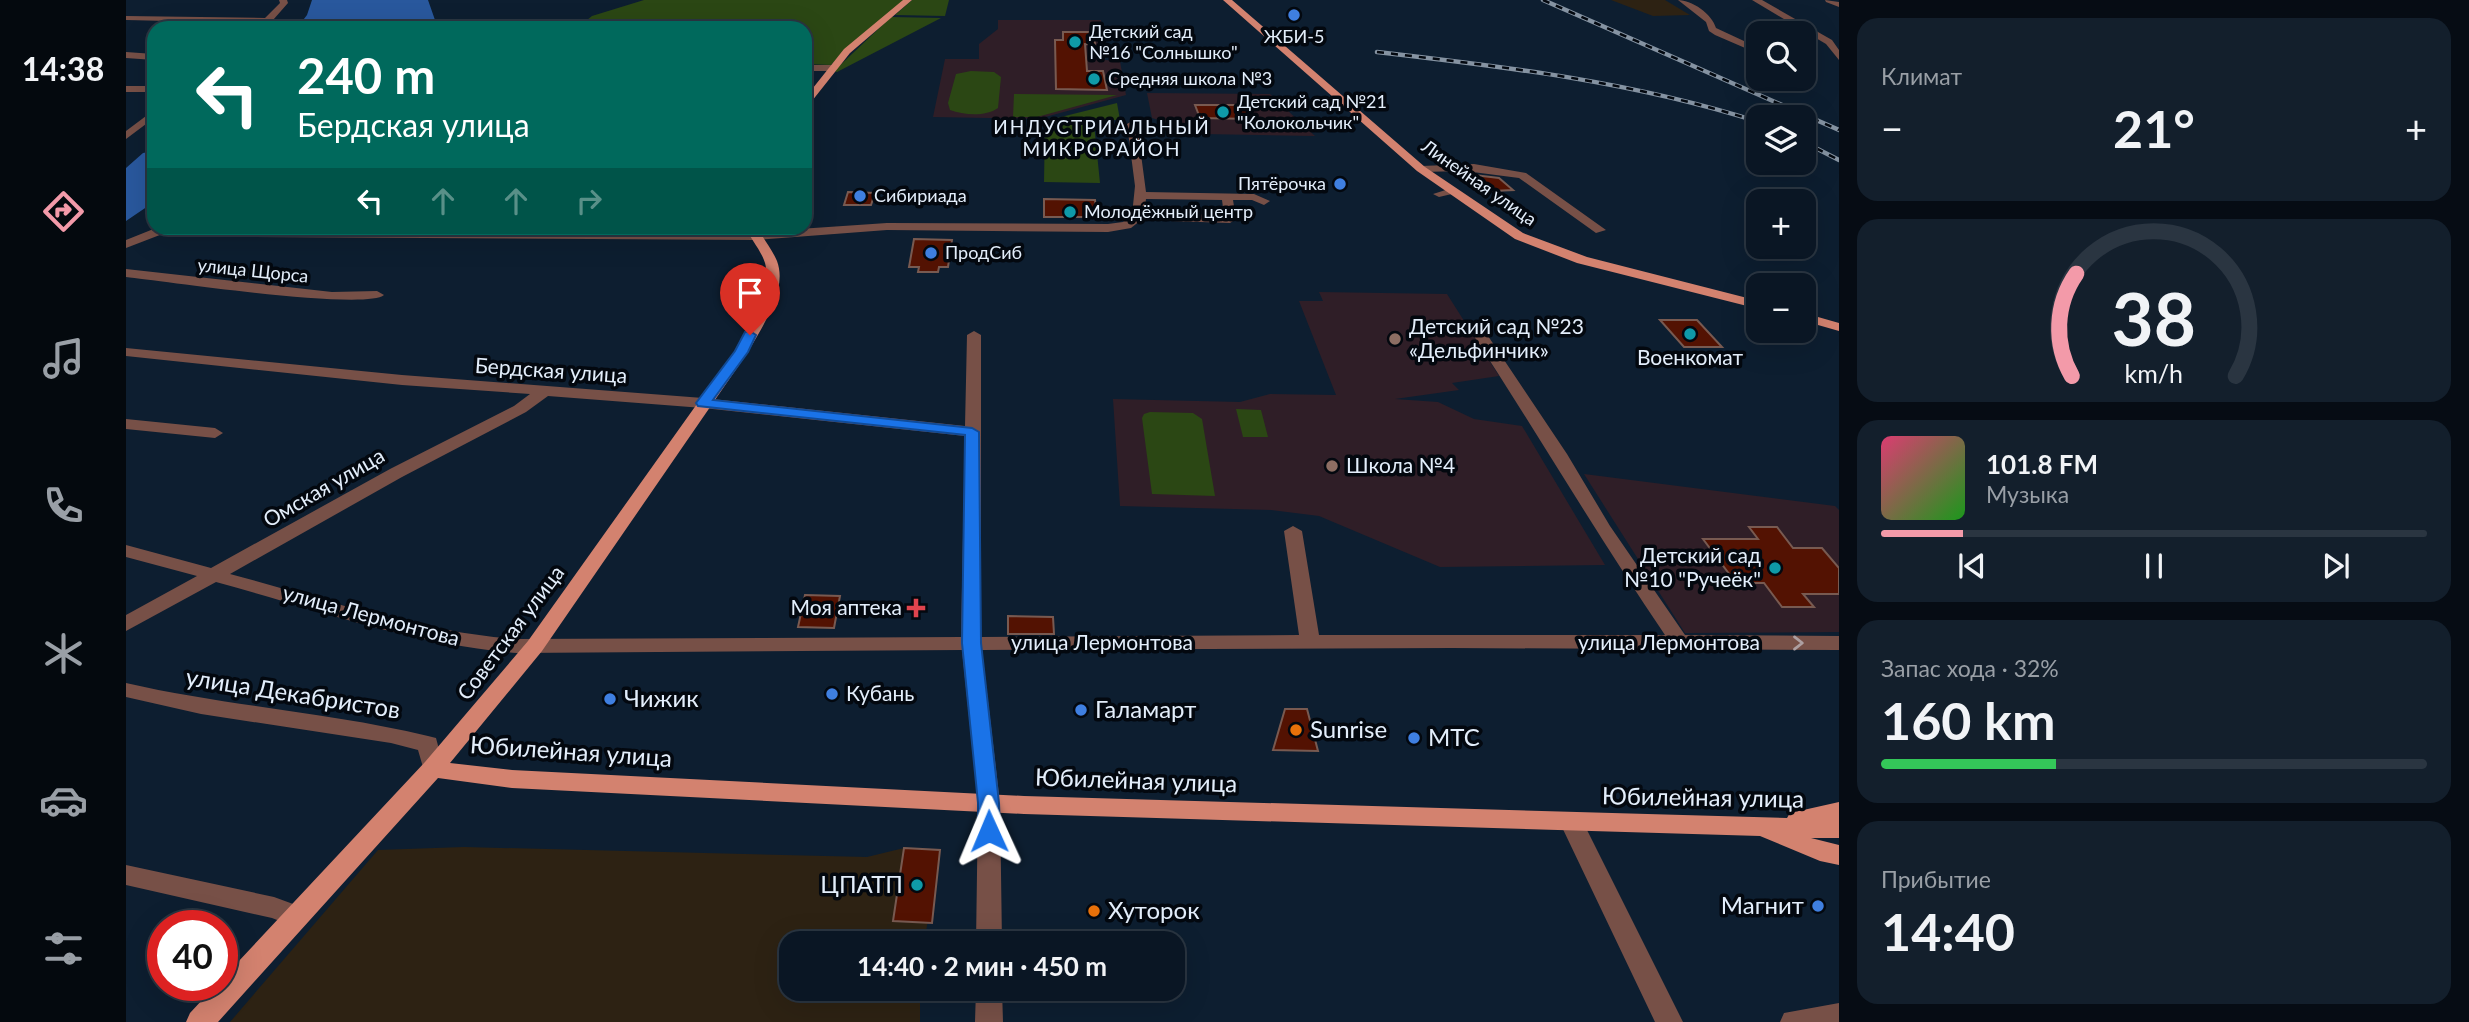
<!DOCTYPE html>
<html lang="ru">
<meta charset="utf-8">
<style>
body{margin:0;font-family:Lato,sans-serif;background:#131f2c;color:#f1f3f6;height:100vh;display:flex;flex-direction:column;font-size:26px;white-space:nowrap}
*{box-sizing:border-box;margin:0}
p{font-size:23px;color:#999fa6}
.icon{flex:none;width:38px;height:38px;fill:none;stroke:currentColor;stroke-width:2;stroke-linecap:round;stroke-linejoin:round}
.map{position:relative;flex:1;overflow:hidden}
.details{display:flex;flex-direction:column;gap:18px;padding:18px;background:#060c14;width:630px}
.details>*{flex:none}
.top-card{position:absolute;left:21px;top:21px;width:665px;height:214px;border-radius:21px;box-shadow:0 7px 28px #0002,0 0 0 2px #2a3541;background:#00695c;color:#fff;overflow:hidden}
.buttons{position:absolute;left:1620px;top:21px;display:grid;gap:14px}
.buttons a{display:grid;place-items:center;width:70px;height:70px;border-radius:14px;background:#0a1624;box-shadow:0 7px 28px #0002,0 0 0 2px #2a3541;font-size:35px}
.speed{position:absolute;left:21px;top:910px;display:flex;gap:14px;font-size:35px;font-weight:700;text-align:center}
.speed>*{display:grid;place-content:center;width:91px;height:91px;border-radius:50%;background:#0a1624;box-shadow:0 7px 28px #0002,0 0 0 2px #2a3541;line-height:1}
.speed .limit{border:10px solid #d22;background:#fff;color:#111}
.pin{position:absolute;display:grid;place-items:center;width:60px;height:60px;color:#fff;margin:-72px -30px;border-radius:50% 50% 50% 0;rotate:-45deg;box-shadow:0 0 7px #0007}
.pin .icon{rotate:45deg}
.me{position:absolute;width:77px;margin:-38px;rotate:359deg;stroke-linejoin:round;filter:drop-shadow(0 0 5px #0008)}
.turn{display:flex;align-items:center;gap:24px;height:147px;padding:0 35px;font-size:32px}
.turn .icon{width:91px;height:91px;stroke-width:2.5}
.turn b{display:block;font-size:49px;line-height:60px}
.lanes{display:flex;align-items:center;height:66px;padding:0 35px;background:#0003;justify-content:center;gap:35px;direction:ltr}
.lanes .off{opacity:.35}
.big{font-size:52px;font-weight:700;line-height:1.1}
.details .tile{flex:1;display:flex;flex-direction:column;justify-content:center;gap:10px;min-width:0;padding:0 24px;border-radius:21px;background:#131f2c}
.details .dial{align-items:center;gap:0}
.dial svg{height:182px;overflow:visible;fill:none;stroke:#2a3541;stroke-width:7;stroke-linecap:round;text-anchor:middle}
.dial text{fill:#f1f3f6;stroke:none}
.song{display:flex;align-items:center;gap:21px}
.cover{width:84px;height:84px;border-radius:10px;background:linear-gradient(135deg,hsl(340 70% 55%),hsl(120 70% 35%))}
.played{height:7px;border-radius:4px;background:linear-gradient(90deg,#f39aa9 15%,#2a3541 15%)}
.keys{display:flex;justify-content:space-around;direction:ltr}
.heat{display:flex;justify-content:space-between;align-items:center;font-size:38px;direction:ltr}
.charge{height:10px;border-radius:5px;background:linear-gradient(90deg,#34c759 32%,#2a3541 0)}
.trip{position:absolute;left:653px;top:931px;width:406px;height:70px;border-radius:21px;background:#0a1624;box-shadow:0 7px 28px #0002,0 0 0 2px #2a3541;font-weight:700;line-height:70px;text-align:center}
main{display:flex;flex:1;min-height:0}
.tab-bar{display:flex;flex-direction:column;width:126px;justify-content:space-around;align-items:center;background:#04090e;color:#999fa6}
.tab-bar .icon{width:49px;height:49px}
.tab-bar .selected{color:#f39aa9}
.tab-bar b{font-size:32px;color:#f1f3f6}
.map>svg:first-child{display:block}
</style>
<main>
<nav class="tab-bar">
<b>14:38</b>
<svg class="icon selected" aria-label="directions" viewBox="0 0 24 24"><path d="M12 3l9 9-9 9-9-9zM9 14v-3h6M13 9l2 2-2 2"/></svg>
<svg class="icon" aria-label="music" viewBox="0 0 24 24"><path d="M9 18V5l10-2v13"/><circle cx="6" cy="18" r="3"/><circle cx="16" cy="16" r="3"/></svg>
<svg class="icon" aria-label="phone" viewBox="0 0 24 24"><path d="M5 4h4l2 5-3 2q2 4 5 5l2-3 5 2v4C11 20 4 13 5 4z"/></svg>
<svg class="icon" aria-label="climate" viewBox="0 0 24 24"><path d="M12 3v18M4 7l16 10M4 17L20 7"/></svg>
<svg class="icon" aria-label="car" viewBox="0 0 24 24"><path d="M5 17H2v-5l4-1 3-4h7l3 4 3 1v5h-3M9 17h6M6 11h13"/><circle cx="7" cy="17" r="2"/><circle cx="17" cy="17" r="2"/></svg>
<svg class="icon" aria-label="filters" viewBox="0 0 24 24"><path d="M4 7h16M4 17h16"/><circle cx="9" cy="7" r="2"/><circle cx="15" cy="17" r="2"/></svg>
</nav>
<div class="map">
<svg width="1713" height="1022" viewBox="0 0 1713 1022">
<rect width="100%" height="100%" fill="#0d1e30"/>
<path fill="#2d2213" d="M1485,0H1539L1564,15L1527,16Z
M338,847L741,857L778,848L814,850L798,943H665V989H794V1022H104L252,850Z"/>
<path fill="#2f1e27" d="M872,20H975L979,60L994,61L1000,95L912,119L807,117L819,59H853V44L872,29Z
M1021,93L1144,94L1189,136L1076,134L1026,118Z
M1193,292L1321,294L1373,376L1326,383L1333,390L1269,399L1312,402L1348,419L1396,426L1479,565L1314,567L1193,516L1145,510L994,506L987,399L1114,402L1144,394L1210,395L1173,301H1197Z
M1458,474L1709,506L1713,510V632L1559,633Z"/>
<path fill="#2b4714" d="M518,0H779L725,44L705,65L679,64V28H451L466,16Z
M786,0H823L819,16L769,15Z
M765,17L815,18L711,72L708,71Z
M845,71L868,72L875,77L872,108C859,117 838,115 824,110L822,103L830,74Z
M888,94L990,95H991L911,117H887Z
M991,103L994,120L927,119Z
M919,123L968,124L974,183L918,182Z
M1110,409L1135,410L1142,437H1117Z
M1024,412L1067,413L1076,419L1089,496L1026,494L1016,418L1018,414Z"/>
<path fill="#29589d" d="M186,0H302L309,20L320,23V28H171L181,15Z
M28,151V202L0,221V168L17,153Z"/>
<path fill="#531202" stroke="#785a51" stroke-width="2" d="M937,32H968L969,45L959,44L961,71H977L981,90L930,89L929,40H937Z
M1069,105H1122L1127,119L1074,118Z
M1348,175L1373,178L1387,190L1366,191Z
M722,192L749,193L745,205H718Z
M918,199L969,200L971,217H918Z
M788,239L826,240L822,267H813L812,272H792L793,267H783Z
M1534,320H1571L1596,347H1558Z
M1623,527H1651L1667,548H1696L1713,568V594H1677L1688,607H1656L1638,583H1610L1577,539H1632Z
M679,595L714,596L708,628L672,627Z
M882,616L927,617L928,634H882Z
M1159,709H1181L1192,751L1147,750Z
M778,848L814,850L806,923L767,921Z"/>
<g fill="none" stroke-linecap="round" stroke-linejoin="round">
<path fill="#775047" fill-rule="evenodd" d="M153,0H161L162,3L140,28H121L129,23L0,20V16L139,18L154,3Z
M1552,0C1566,0 1586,14 1590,28L1633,48V54L1589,35L1583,31L1580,22Z
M1626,0H1636L1706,40L1713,50V60L1700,44Z
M1699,0L1713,2V7L1700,2Z
M0,52L28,54V60L0,58Z
M679,65H706L711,68L706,71H679Z
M0,86H28V92H0Z
M28,110V118L0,139V131Z
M1006,121L1011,124L1020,192L1128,194L1144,201L1138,205L1126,200H1107L1110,219L1104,223L1015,220L1005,228L982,232L761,230L629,240L109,237L39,233L0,248V240L30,228L629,232L761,223L982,224L997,222L1006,215L1009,186L1001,124ZM1020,199L1096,200L1098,215L1018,213Z
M1348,164L1400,173L1480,230L1470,233L1393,178L1339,171L1295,172L1289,169L1295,166Z
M1326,188L1332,191L1330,193L1313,197L1307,194Z
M0,269L206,292L251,291L258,295C239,311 37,281 0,277Z
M1351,326L1358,330L1441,454L1484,526L1559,635L1713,636V650L1326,648L856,650L874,803L876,943H850L852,803L836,650L391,653C288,645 189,609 90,582L0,631V615L71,576L0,557V545L85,568L264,469L388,406L404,394L276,385L0,356V348L276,375L577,398L839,426L841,335L848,331L855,335V637L1173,635L1158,531L1167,526L1176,531L1193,635H1539C1471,535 1410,431 1344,330ZM422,396L577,408L839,436L835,637L391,639C293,632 199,599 104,574L276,477L400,412Z
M0,419L89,428L97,433L89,438L0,429Z
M0,683C100,706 202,712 302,736L310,738L318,768L315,774L307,777L299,774L292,750L265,743L75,714L0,697Z
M1446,814L1454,816L1557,1022H1529L1434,823L1438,816Z
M0,865L148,897L178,908L182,916L178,924L169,927L146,918L0,885Z
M850,989H876L877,1022H849Z
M1713,1003V1022H1654L1658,1013Z"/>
<path fill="#d3826f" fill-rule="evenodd" d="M777,0H786L724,53L682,106L679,107V98L718,49Z
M1097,0H1106L1299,167L1397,233L1461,257L1633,301V309L1451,263L1389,239L1291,171Z
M620,228H632C637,239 646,249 651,261C662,290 636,327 622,352L416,651L324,763L386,770L898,796L1661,818L1664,813L1713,802V838H1685L1713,845V865L1694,861L1634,836L898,814L386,788L312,778L92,1022H60L64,1013L90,985H96V979L299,762L402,641L608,352C622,327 647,293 639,263C635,250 625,240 620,228Z
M1678,313L1713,323V331L1678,321Z"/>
<defs>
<path id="rail" d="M1417,0L1713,130
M1251,52C1381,67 1508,82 1633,122
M1678,142L1713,160"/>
</defs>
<use href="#rail" stroke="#8593a2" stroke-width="4.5"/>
<use href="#rail" stroke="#03080f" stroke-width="2.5" stroke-dasharray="7" stroke-linecap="butt"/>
</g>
<defs><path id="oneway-chevron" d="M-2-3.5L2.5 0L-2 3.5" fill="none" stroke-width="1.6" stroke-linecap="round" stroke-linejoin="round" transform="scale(1.75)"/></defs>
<use stroke="#ad9fa1" href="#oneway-chevron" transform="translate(1672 643)"/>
<path fill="#1a73e8" stroke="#114b97" stroke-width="2" d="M624,331L630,335L622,352L587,400L846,428L853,432L855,643L873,803L874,831L871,838L863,840L856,838L852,831V803L836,643L839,435L572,406L570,403L609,351L619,332Z"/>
<g fill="#3f7fe0" stroke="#03080f" stroke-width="2.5">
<circle cx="1168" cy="15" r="7"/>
<circle cx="1214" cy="184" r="7"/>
<circle cx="734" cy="196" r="7"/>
<circle cx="805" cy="253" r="7"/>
<circle cx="706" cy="694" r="7"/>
<circle cx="484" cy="699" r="7"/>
<circle cx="955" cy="710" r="7"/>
<circle cx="1288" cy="738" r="7"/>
<circle cx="1692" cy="906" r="7"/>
</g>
<g fill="#0f9aa8" stroke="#03080f" stroke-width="2.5">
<circle cx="949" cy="42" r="7"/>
<circle cx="968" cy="79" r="7"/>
<circle cx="1097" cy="112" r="7"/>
<circle cx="944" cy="212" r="7"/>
<circle cx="1564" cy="334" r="7"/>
<circle cx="1649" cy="568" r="7"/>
<circle cx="791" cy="885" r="7"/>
</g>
<g fill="#8d6e63" stroke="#03080f" stroke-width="2.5">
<circle cx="1269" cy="339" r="7"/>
<circle cx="1206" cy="466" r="7"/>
</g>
<path fill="#e0444e" stroke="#03080f" stroke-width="2.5" d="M786.5 597.5h7v7h7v7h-7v7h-7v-7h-7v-7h7z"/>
<g fill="#e8710a" stroke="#03080f" stroke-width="2.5">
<circle cx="1170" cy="730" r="7"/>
<circle cx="968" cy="911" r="7"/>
</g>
<g text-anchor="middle" stroke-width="7" stroke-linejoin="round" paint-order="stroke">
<g font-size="18" fill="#e3eefb" stroke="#03080f" text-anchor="start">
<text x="963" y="38">Детский сад<tspan x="963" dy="21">№16 "Солнышко"</tspan></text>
<text x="1168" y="43" text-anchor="middle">ЖБИ-5</text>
<text x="982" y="85">Средняя школа №3</text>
<text x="1111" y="108">Детский сад №21<tspan x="1111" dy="21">"Колокольчик"</tspan></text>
<text x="1200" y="190" text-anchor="end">Пятёрочка</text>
<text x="748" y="202">Сибириада</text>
<text x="958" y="218">Молодёжный центр</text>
<text x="819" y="259">ПродСиб</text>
</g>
<g font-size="18" fill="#e3eefb" stroke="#03080f">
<text transform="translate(1353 183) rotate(35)" y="6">Линейная улица</text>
<text transform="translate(127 271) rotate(6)" y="6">улица Щорса</text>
</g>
<g font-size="19" letter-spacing="2" fill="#e3eefb" stroke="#03080f">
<text x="976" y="134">ИНДУСТРИАЛЬНЫЙ<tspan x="976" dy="22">МИКРОРАЙОН</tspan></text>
</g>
<g font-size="21" fill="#e3eefb" stroke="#03080f" text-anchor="start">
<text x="1283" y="334">Детский сад №23<tspan x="1283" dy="24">«Дельфинчик»</tspan></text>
<text x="1564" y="365" text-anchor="middle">Военкомат</text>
<text x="1220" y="473">Школа №4</text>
<text x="1635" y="563" text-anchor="end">Детский сад<tspan x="1635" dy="24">№10 "Ручеёк"</tspan></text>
<text x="776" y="615" text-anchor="end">Моя аптека</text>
<text x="720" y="701">Кубань</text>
</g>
<g font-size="21" fill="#e3eefb" stroke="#03080f">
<text transform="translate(425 371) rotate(4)" y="7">Бердская улица</text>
<text transform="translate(198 488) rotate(-30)" y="7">Омская улица</text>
<text transform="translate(245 616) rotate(15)" y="7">улица Лермонтова</text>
<text transform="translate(385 633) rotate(-53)" y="7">Советская улица</text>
<text x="976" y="650">улица Лермонтова</text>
<text x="1543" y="650">улица Лермонтова</text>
</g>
<g font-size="24" fill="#e3eefb" stroke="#03080f">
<text transform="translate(167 694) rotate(9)" y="8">улица Декабристов</text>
<text transform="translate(445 752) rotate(4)" y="8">Юбилейная улица</text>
<text transform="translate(1010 781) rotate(2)" y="8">Юбилейная улица</text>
<text transform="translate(1577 798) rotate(1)" y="8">Юбилейная улица</text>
</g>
<g font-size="24" fill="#e3eefb" stroke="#03080f" text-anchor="start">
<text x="498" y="707">Чижик</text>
<text x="969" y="718">Галамарт</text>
<text x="1184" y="738">Sunrise</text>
<text x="1302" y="746">МТС</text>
<text x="777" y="893" text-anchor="end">ЦПАТП</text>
<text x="1678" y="914" text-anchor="end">Магнит</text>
<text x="982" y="919">Хуторок</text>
</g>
</g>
</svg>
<div class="buttons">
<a><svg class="icon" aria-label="search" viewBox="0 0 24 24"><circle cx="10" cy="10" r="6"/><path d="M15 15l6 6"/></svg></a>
<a><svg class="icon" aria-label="layers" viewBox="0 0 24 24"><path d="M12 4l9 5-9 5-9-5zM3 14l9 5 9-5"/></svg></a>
<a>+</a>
<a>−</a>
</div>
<div class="speed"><div class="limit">40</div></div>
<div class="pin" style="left:624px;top:335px;background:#d93025"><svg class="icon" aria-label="arrive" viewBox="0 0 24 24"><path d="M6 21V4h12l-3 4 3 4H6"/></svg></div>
<svg class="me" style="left:863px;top:831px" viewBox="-20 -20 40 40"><path d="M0-17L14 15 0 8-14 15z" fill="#1a73e8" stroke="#fff" stroke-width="4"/></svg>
<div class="trip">14:40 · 2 мин · 450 m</div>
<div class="top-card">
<div class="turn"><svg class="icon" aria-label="left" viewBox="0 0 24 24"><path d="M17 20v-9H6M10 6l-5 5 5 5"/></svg><div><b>240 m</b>Бердская улица</div></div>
<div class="lanes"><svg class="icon" aria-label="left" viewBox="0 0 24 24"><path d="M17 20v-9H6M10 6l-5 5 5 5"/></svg><svg class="icon off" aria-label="ahead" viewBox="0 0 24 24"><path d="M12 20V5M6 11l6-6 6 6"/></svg><svg class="icon off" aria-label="ahead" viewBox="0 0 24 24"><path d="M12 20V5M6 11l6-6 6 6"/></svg><svg class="icon off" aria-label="right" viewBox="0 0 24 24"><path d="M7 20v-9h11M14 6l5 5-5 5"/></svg></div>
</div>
</div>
<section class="details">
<div class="tile"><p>Климат</p>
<div class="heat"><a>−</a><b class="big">21°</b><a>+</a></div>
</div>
<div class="tile dial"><svg viewBox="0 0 100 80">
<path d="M14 69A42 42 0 1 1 86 69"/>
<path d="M14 69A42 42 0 0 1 16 24" stroke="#f39aa9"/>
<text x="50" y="56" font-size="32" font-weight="700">38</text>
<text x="50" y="72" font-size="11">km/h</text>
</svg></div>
<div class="tile">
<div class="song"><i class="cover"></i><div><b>101.8 FM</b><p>Музыка</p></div></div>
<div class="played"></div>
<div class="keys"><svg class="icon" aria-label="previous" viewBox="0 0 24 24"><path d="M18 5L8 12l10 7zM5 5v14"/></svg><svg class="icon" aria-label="pause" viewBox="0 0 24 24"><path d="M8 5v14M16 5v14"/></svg><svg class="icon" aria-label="next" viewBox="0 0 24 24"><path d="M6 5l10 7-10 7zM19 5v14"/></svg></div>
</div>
<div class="tile"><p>Запас хода · 32%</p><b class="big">160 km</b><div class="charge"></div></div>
<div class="tile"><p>Прибытие</p><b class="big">14:40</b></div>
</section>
</main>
